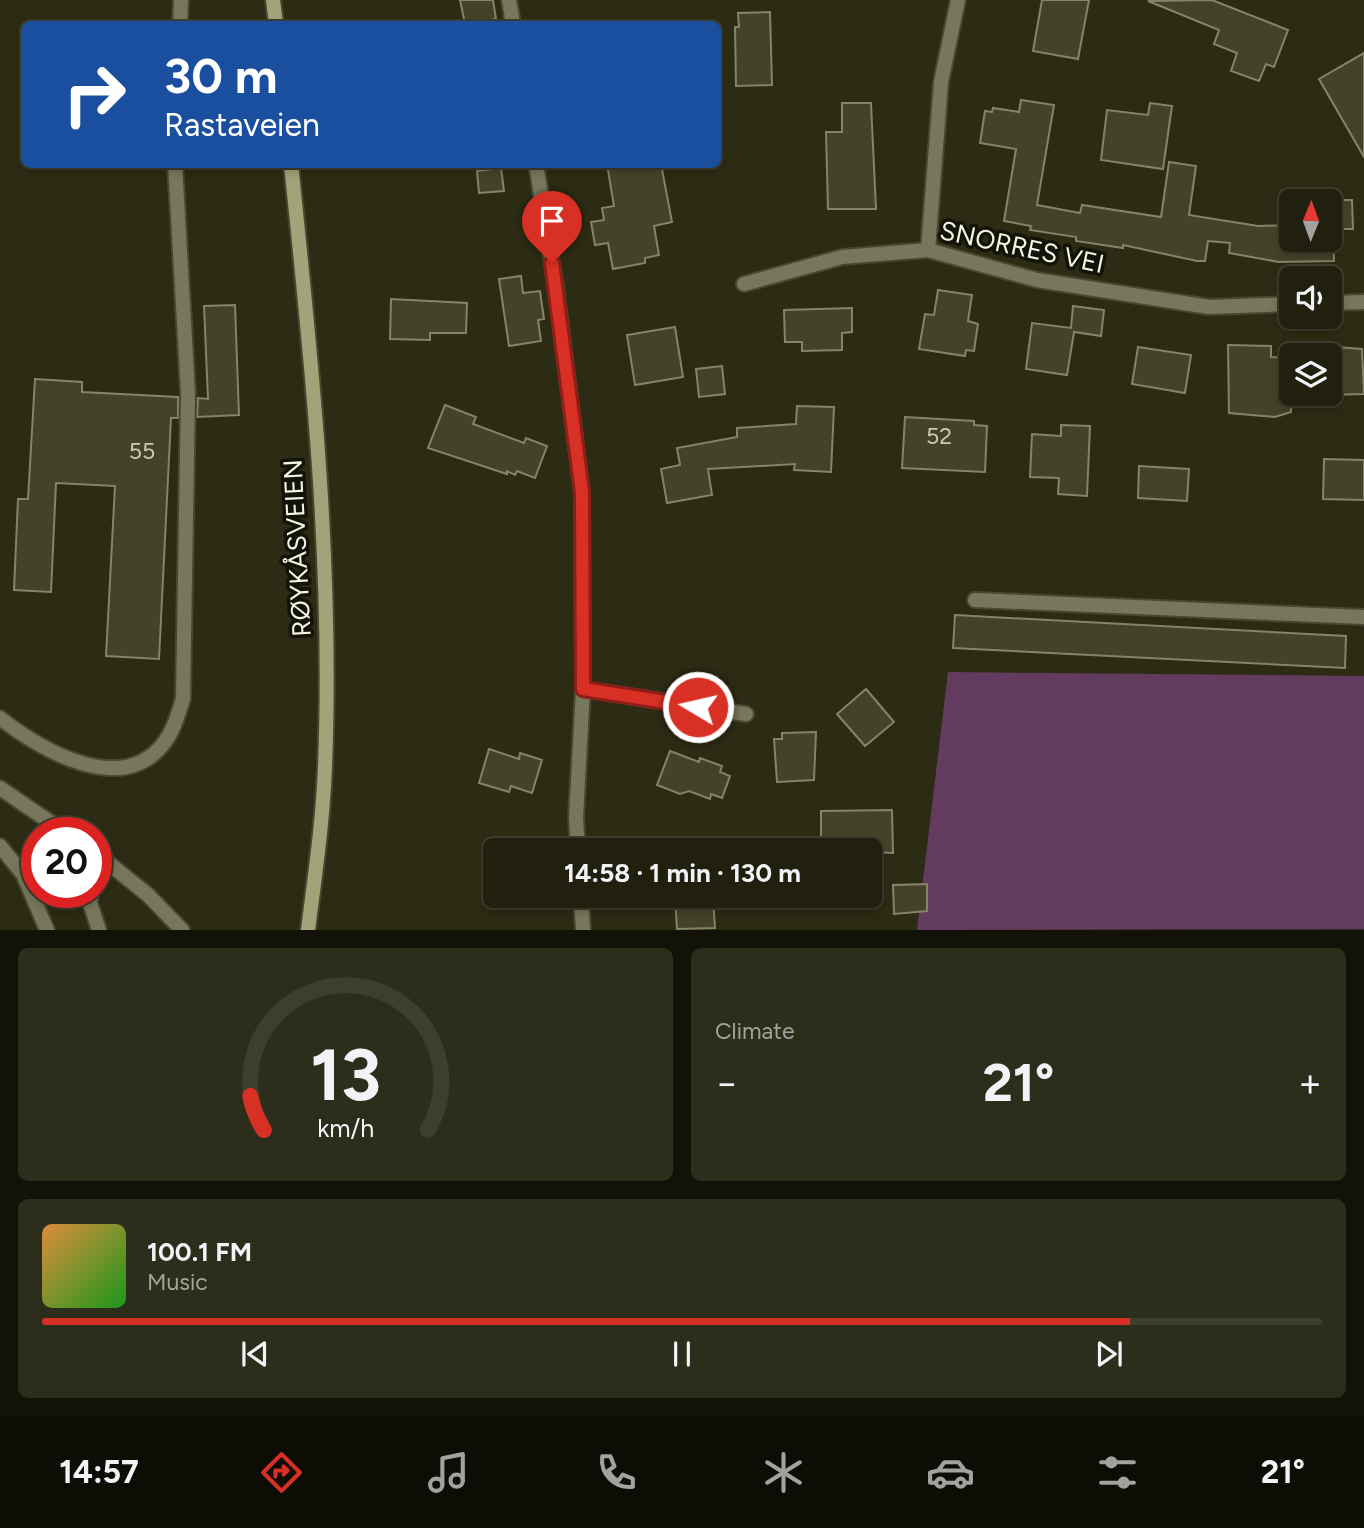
<!DOCTYPE html>
<meta charset="utf-8">
<style>
body{margin:0;font-family:Figtree,sans-serif;background:#2d2d1c;color:#f1f3f6;height:100vh;display:flex;flex-direction:column;font-size:26px;white-space:nowrap}
*{box-sizing:border-box;margin:0}
p{font-size:23px;color:#a2a39e}
.icon{flex:none;width:38px;height:38px;fill:none;stroke:currentColor;stroke-width:2;stroke-linecap:round;stroke-linejoin:round}
.map{position:relative;height:930px;overflow:hidden}
.panel{display:flex;flex-direction:column;gap:18px;padding:18px;background:#121208;flex:1}
.panel>*{flex:none}
.top-card{position:absolute;left:21px;top:21px;width:700px;height:147px;border-radius:10px;box-shadow:0 4px 10px #0003,0 0 0 2px #3e3e2e;background:#1a4fa0;color:#fff;overflow:hidden}
.needle{width:46px;rotate:1deg}
.fabs{position:absolute;left:1279px;top:189px;display:grid;gap:14px}
.fabs a{display:grid;place-items:center;width:63px;height:63px;border-radius:10px;background:#21200e;box-shadow:0 4px 10px #0003,0 0 0 2px #3e3e2e;font-size:35px}
.speed{position:absolute;left:21px;top:817px;display:flex;gap:14px;font-size:35px;font-weight:700;text-align:center}
.speed>*{display:grid;place-content:center;width:91px;height:91px;border-radius:50%;background:#21200e;box-shadow:0 4px 10px #0003,0 0 0 2px #3e3e2e;line-height:1}
.speed .limit{border:10px solid #d22;background:#fff;color:#111}
.pin{position:absolute;display:grid;place-items:center;width:60px;height:60px;color:#fff;margin:-72px -30px;border-radius:50% 50% 50% 0;rotate:-45deg;box-shadow:0 0 7px #0007}
.pin .icon{rotate:45deg}
.me{position:absolute;width:77px;margin:-38px;rotate:279deg;stroke-linejoin:round;filter:drop-shadow(0 0 5px #0008)}
.turn{display:flex;align-items:center;gap:24px;height:147px;padding:0 28px;font-size:32px}
.turn .icon{width:91px;height:91px;stroke-width:2.5}
.turn b{display:block;font-size:49px;line-height:60px}
.big{font-size:52px;font-weight:700;line-height:1.1}
.panel .card{flex:1;display:flex;flex-direction:column;justify-content:center;gap:10px;min-width:0;padding:0 24px;border-radius:10px;background:#2d2d1c}
.panel .dial{align-items:center;gap:0}
.dial svg{height:182px;overflow:visible;fill:none;stroke:#3e3e2e;stroke-width:7;stroke-linecap:round;text-anchor:middle}
.dial text{fill:#f1f3f6;stroke:none}
.song{display:flex;align-items:center;gap:21px}
.cover{width:84px;height:84px;border-radius:10px;background:linear-gradient(135deg,hsl(30 70% 55%),hsl(120 70% 35%))}
.played{height:7px;border-radius:4px;background:linear-gradient(90deg,#d93025 85%,#3e3e2e 85%)}
.keys{display:flex;justify-content:space-around;direction:ltr}
.heat{display:flex;justify-content:space-between;align-items:center;font-size:38px;direction:ltr}
.panel .tiles{flex:1;display:grid;gap:18px;grid-template-columns:1fr 1fr}
.card:last-child{grid-column:span 2}
.trip{position:absolute;left:483px;top:838px;width:399px;height:70px;border-radius:10px;background:#21200e;box-shadow:0 4px 10px #0003,0 0 0 2px #3e3e2e;font-weight:700;line-height:70px;text-align:center}
.tab-bar{display:flex;height:112px;justify-content:space-around;align-items:center;background:#0d0d06;color:#a2a39e}
.tab-bar .icon{width:49px;height:49px}
.tab-bar .active{color:#d93025}
.tab-bar b{font-size:32px;color:#f1f3f6}
.map>svg:first-child{display:block}
</style>
<div class="map">
<svg width="1364" height="930" viewBox="0 0 1364 930">
<rect width="100%" height="100%" fill="#2c2b13"/>
<path fill="#623b5e" d="M948,672L1364,676V929L917,930Z"/>
<path fill="#44432a" stroke="#848469" stroke-width="2" d="M460,0H493L496,19L465,24Z
M1042,0H1089L1078,59L1033,51Z
M1212,0L1288,30L1274,67L1266,64L1259,81L1231,71L1237,53L1214,44L1219,30L1148,1Z
M770,12L772,85L736,86L735,27H739L738,13Z
M1364,53V157L1319,79Z
M1021,100L1054,105L1037,205L1080,213L1082,205L1161,217L1169,162L1196,166L1189,215L1258,226L1292,225V240H1330L1331,200H1352L1353,229H1334V261L1279,262L1229,253L1230,243L1208,241L1205,261H1197L1123,245V248L1076,241V237L1030,230L1031,226L1004,221L1016,149L980,143L985,111L992,112L993,108L1019,112Z
M842,103H871L876,209H828L826,132H842Z
M1150,103L1172,106L1163,169L1101,160L1107,110L1148,115Z
M607,164H661L672,222L654,226L659,255L645,258V263L613,269L608,243L595,245L591,222L604,220L602,208L614,206Z
M501,168L504,191L479,193L477,171Z
M521,276L523,293L540,291L544,319L538,320L541,341L509,346L499,279Z
M938,290L972,295L968,321L978,324L974,351L966,350L965,356L919,349L925,314L934,315Z
M391,299L467,303L466,333H430V340L390,339Z
M235,305L239,415L197,417L198,398L208,399L204,306Z
M1073,306L1104,310L1101,336L1074,332L1067,375L1026,369L1032,323L1071,328Z
M852,308V332L842,333V350L802,351V342H785L784,310Z
M675,327L683,377L635,385L627,335Z
M1228,345L1271,346V357L1292,358V394H1330V355H1324V346L1362,349L1364,394L1292,396L1291,412L1275,417L1229,413Z
M1138,347L1191,355L1185,393L1132,384Z
M722,366L725,394L699,397L696,369Z
M35,379L82,382V392L178,397V418H171L159,659L106,656L115,486L56,483L51,592L14,590L18,499H28Z
M445,405L476,417L473,424L524,443L526,438L547,446L535,478L517,471L515,475L507,471V474L428,448Z
M797,406L834,407L831,472L794,470L795,464L708,469L712,495L667,503L661,469L680,465L677,448L737,437V428L796,424Z
M905,417L974,421V425L987,426L985,472L902,468Z
M1061,425L1090,426L1087,496L1058,494L1059,478L1030,477L1032,434L1061,436Z
M1324,459L1364,460V500L1323,499Z
M1139,466L1189,469L1187,501L1138,498Z
M955,615L1346,636L1345,668L953,648Z
M866,689L894,722L865,746L837,714Z
M816,732L814,780L777,782L774,739H782V733Z
M489,749L519,759L520,753L542,760L532,793L511,786L509,792L479,783Z
M670,751L699,762L700,758L722,766L720,772L730,776L722,798L711,794L710,799L689,791L680,794L657,785Z
M892,810L893,853L821,850V811Z
M927,884V911L894,914L893,885Z
M675,896H713L715,928L677,929Z"/>
<g fill="none" stroke-linecap="round" stroke-linejoin="round">
<defs>
<path id="service" d="M180,24L181,0
M583,689L746,714
M0,718C41,750 122,798 164,743C174,730 178,714 183,699L188,393L175,164
M0,846L23,874L47,930
M91,892L90,903L99,930"/>
<path id="minor" d="M509,0L513,24
M536,164L556,288L582,492L583,689L576,817L578,850
M928,250L941,82L958,0
M744,284L842,257L928,250L1037,280L1209,307L1292,304
M1330,303L1364,302
M975,600L1364,617
M581,896L583,930"/>
<path id="tertiary" d="M0,788L66,833
M96,853L148,895L182,930"/>
<path id="secondary" d="M273,0L276,24
M291,164C312,364 333,565 325,766C323,821 315,875 308,930"/>
</defs>
<use href="#service" stroke="#484731" stroke-width="18"/>
<use href="#minor" stroke="#484731" stroke-width="18"/>
<use href="#tertiary" stroke="#484731" stroke-width="18"/>
<use href="#secondary" stroke="#484731" stroke-width="18"/>
<use href="#service" stroke="#77775d" stroke-width="14"/>
<use href="#minor" stroke="#77775d" stroke-width="14"/>
<use href="#tertiary" stroke="#77775d" stroke-width="14"/>
<use href="#secondary" stroke="#a3a379" stroke-width="14"/>
</g>
<g fill="none" stroke-linecap="round" stroke-linejoin="round">
<defs>
<path id="route" d="M552,263L582,492L583,689L698,707"/>
</defs>
<use href="#route" stroke="#8d1f18" stroke-width="18"/>
<use href="#route" stroke="#d93025" stroke-width="12"/>
</g>
<g text-anchor="middle" stroke-width="7" stroke-linejoin="round" paint-order="stroke">
<g font-size="23" fill="#cac9b8">
<text x="939" y="444">52</text>
<text x="142" y="459">55</text>
</g>
<g font-size="26" fill="#f6f6e7" stroke="#131308">
<text transform="translate(1022 247) rotate(12)" y="9">SNORRES VEI</text>
<text transform="translate(297 548) rotate(-93)" y="9">RØYKÅSVEIEN</text>
</g>
</g>
</svg>
<div class="fabs">
<a><svg class="needle" viewBox="-14 -14 28 28"><path d="M0-13l5 13h-10z" fill="#e53935"/><path d="M0 13l5-13h-10z" fill="#a2a39e"/></svg></a>
<a><svg class="icon" aria-label="sound" viewBox="0 0 24 24"><path d="M4 9h4l5-4v14l-5-4H4zM17 9q2 3 0 6"/></svg></a>
<a><svg class="icon" aria-label="layers" viewBox="0 0 24 24"><path d="M12 4l9 5-9 5-9-5zM3 14l9 5 9-5"/></svg></a>
</div>
<div class="speed"><div class="limit">20</div></div>
<div class="pin" style="left:552px;top:263px;background:#d93025"><svg class="icon" aria-label="arrive" viewBox="0 0 24 24"><path d="M6 21V4h12l-3 4 3 4H6"/></svg></div>
<svg class="me" style="left:698px;top:707px" viewBox="-20 -20 40 40"><circle r="17" fill="#d93025" stroke="#fff" stroke-width="3"/><path d="M0-11L8 9 0 5-8 9z" fill="#fff"/></svg>
<div class="trip">14:58 · 1 min · 130 m</div>
<div class="top-card">
<div class="turn"><svg class="icon" aria-label="right" viewBox="0 0 24 24"><path d="M7 20v-9h11M14 6l5 5-5 5"/></svg><div><b>30 m</b>Rastaveien</div></div>
</div>
</div>
<section class="panel">
<div class="tiles">
<div class="card dial"><svg viewBox="0 0 100 80">
<path d="M14 69A42 42 0 1 1 86 69"/>
<path d="M14 69A42 42 0 0 1 8 54" stroke="#d93025"/>
<text x="50" y="56" font-size="32" font-weight="700">13</text>
<text x="50" y="72" font-size="11">km/h</text>
</svg></div>
<div class="card"><p>Climate</p>
<div class="heat"><a>−</a><b class="big">21°</b><a>+</a></div>
</div>
<div class="card">
<div class="song"><i class="cover"></i><div><b>100.1 FM</b><p>Music</p></div></div>
<div class="played"></div>
<div class="keys"><svg class="icon" aria-label="previous" viewBox="0 0 24 24"><path d="M18 5L8 12l10 7zM5 5v14"/></svg><svg class="icon" aria-label="pause" viewBox="0 0 24 24"><path d="M8 5v14M16 5v14"/></svg><svg class="icon" aria-label="next" viewBox="0 0 24 24"><path d="M6 5l10 7-10 7zM19 5v14"/></svg></div>
</div>
</div>
</section>
<nav class="tab-bar">
<b>14:57</b>
<svg class="icon active" aria-label="directions" viewBox="0 0 24 24"><path d="M12 3l9 9-9 9-9-9zM9 14v-3h6M13 9l2 2-2 2"/></svg>
<svg class="icon" aria-label="music" viewBox="0 0 24 24"><path d="M9 18V5l10-2v13"/><circle cx="6" cy="18" r="3"/><circle cx="16" cy="16" r="3"/></svg>
<svg class="icon" aria-label="phone" viewBox="0 0 24 24"><path d="M5 4h4l2 5-3 2q2 4 5 5l2-3 5 2v4C11 20 4 13 5 4z"/></svg>
<svg class="icon" aria-label="climate" viewBox="0 0 24 24"><path d="M12 3v18M4 7l16 10M4 17L20 7"/></svg>
<svg class="icon" aria-label="car" viewBox="0 0 24 24"><path d="M5 17H2v-5l4-1 3-4h7l3 4 3 1v5h-3M9 17h6M6 11h13"/><circle cx="7" cy="17" r="2"/><circle cx="17" cy="17" r="2"/></svg>
<svg class="icon" aria-label="filters" viewBox="0 0 24 24"><path d="M4 7h16M4 17h16"/><circle cx="9" cy="7" r="2"/><circle cx="15" cy="17" r="2"/></svg>
<b>21°</b>
</nav>
